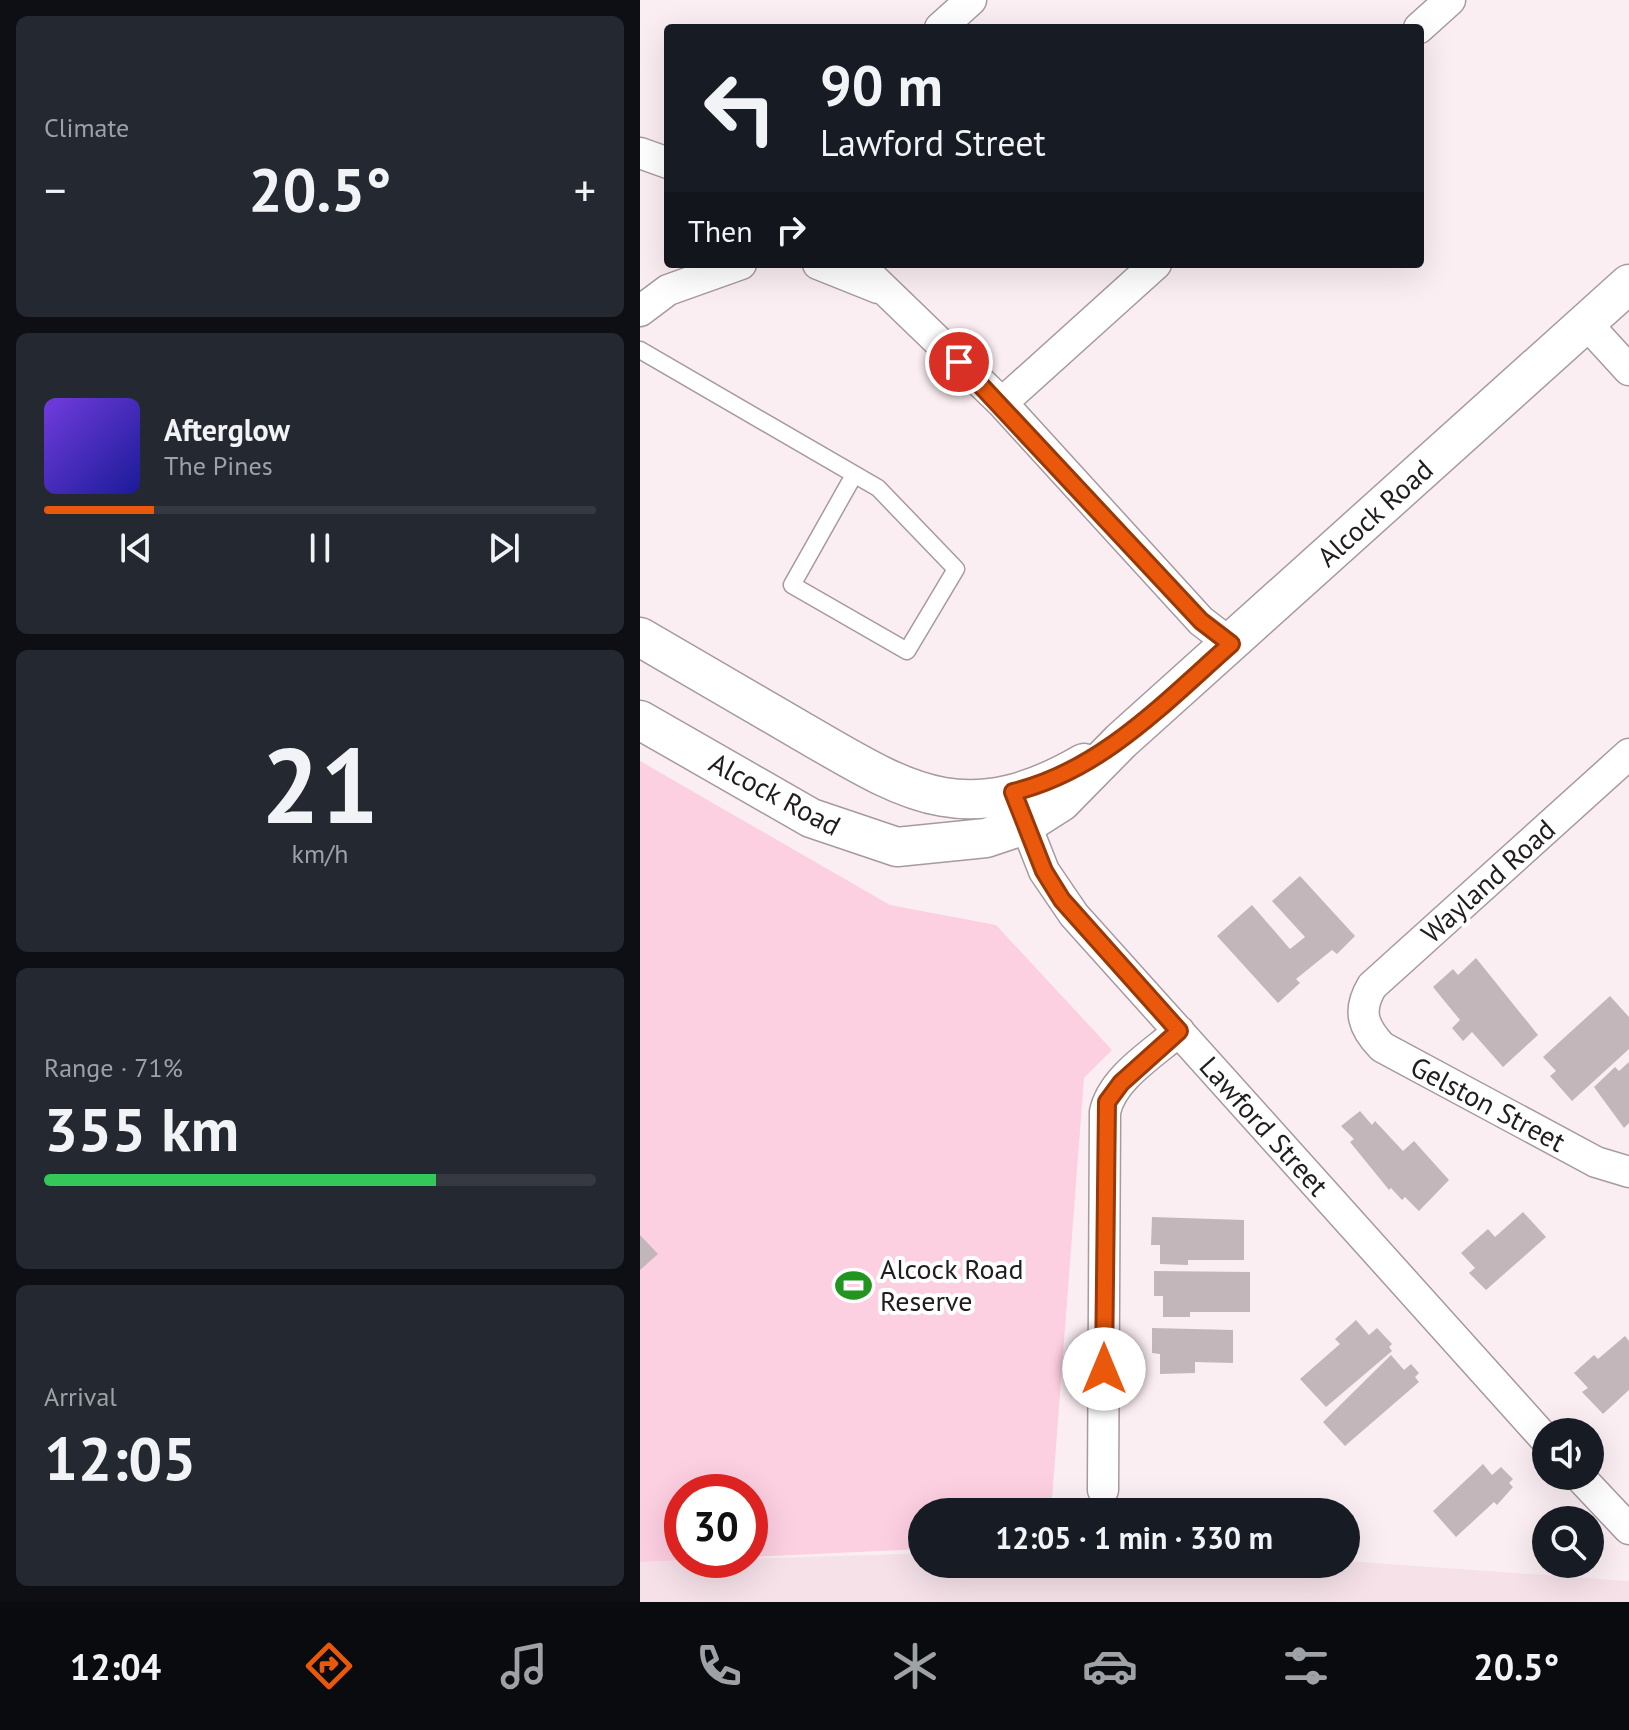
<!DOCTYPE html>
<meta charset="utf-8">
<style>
body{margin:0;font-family:"PT Sans",sans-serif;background:#242831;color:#f1f3f6;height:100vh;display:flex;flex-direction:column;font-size:30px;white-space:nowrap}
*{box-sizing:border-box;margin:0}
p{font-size:26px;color:#9ea1a6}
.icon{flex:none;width:44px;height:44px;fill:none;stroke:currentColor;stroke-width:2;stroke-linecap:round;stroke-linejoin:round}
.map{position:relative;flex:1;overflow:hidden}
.drawer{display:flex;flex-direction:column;gap:16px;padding:16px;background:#0d0f14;width:640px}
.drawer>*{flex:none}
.hud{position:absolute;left:24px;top:24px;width:760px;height:244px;border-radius:8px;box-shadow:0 8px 32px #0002;background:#171b24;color:#f1f3f6;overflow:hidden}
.fabs{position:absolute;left:892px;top:1418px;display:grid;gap:16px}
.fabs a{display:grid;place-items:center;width:72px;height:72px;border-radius:50%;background:#171b24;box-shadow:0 8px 32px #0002;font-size:40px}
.speed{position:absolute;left:24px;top:1474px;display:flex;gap:16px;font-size:40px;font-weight:700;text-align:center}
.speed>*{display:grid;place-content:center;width:104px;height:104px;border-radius:50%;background:#171b24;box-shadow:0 8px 32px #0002;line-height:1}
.speed .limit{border:12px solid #d22;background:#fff;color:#111}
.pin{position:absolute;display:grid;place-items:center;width:68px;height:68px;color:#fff;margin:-34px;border:4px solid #fff;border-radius:50%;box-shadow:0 2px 8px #0007}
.me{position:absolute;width:88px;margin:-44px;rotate:0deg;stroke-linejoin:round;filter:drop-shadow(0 0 6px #0008)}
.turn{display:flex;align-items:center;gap:28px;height:168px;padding:0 24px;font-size:36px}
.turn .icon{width:104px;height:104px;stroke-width:2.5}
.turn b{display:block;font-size:56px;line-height:68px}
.then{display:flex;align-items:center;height:76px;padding:0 24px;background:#0003;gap:16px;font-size:30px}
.big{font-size:60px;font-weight:700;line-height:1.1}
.drawer .tile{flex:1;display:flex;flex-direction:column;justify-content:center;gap:12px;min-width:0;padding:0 28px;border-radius:12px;background:#242831}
.drawer .dial{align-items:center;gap:0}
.dial b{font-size:104px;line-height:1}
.song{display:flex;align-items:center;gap:24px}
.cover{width:96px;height:96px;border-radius:12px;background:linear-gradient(135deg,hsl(260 70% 55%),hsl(240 70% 35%))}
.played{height:8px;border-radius:4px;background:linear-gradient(90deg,#ea580c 20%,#363941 20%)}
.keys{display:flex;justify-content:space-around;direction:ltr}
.heat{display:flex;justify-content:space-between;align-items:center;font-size:44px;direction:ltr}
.charge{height:12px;border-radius:6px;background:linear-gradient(90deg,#34c759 71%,#363941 0)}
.trip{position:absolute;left:268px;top:1498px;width:452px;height:80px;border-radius:40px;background:#171b24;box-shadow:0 8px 32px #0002;font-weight:700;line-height:80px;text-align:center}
.dock{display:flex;height:128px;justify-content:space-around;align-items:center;background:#090b0e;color:#9ea1a6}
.dock .icon{width:56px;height:56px}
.dock .selected{color:#ea580c}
.dock b{font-size:36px;color:#f1f3f6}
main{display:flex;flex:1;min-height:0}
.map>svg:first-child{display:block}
</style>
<main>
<section class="drawer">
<div class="tile"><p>Climate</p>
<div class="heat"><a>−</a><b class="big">20.5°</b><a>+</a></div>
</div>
<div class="tile">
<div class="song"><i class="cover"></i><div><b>Afterglow</b><p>The Pines</p></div></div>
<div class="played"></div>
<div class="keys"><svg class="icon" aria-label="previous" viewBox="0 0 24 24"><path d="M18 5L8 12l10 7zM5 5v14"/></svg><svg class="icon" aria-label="pause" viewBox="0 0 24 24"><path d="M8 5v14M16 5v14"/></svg><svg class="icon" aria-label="next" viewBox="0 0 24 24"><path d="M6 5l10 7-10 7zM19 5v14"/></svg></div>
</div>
<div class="tile dial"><b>21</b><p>km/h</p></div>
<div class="tile"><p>Range · 71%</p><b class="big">355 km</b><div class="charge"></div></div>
<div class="tile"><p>Arrival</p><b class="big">12:05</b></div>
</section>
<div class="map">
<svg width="989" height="1602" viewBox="0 0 989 1602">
<rect width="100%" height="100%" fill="#fbeef3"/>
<path fill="#f6e1e9" d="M266,1554H282V1564L706,1561L989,1581V1602H0V1562Z"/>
<path fill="#fccfe1" d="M0,761L250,905L356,925L472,1050L444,1078L411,1512H282V1549L110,1557V1492H42V1560H50L0,1562Z"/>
<path fill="#c2b6ba" d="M660,876L715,936L697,954L692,950L656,979L660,983L638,1003L577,936L612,905L650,949L665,937L632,901Z
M836,958L898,1035L863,1067L832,1032L823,1041L812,1028L820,1020L793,987L813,969L818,975Z
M970,996L989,1017V1049L932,1101L910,1076L916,1071L903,1057Z
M989,1062V1123L984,1128L954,1087L975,1067L979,1071Z
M720,1111L732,1125L735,1121L763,1151L774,1141L809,1180L779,1211L765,1197L762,1200L751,1188L749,1190L710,1142L714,1139L701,1126Z
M883,1212L906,1237L846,1290L829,1273L835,1268L821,1253L848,1229L855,1237Z
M512,1217L604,1220V1260H548V1265L520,1264V1245H511Z
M0,1235L18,1254L0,1270Z
M514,1271L610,1272V1312H550V1317H523V1296H514Z
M716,1320L729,1335L737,1328L752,1344L749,1347L752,1351L686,1407L660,1379L700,1344L695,1339Z
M512,1328L593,1330V1363L555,1362V1373L520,1374V1354L512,1353Z
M985,1336L989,1341V1390L963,1414L942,1392L948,1388L934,1373L954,1355L958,1359Z
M751,1355L764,1370L771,1364L779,1373L775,1377L779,1382L705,1446L683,1422Z
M843,1464L852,1475L861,1467L873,1479L869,1483L873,1487L857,1505L854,1502L816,1537L793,1511Z"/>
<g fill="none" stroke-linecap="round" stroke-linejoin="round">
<defs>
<path id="service" d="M0,350L238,488L316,569L267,651L152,585L214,475"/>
<path id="minor" d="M300,28L331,0
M779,28L810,0
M0,153L28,163
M178,264L238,288
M218,264L362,403L561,621L591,644
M0,311L28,290L101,264
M946,323L989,370
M362,403L516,264
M989,754L732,986C717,1011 723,1027 742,1047L956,1162L989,1172
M378,805L404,871L434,915L906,1440
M939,1476L989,1529
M463,1490L465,1112C472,1078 514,1053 539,1031"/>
<path id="tertiary" d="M0,637C53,668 105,698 158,729C265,791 323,833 444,763
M0,720L171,818L257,847L346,838L385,825L421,802L481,741L989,284"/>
</defs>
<use href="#service" stroke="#a69a9f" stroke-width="19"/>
<use href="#minor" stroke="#a69a9f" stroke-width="33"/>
<use href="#tertiary" stroke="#a69a9f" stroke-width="41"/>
<use href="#service" stroke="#fff" stroke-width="16"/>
<use href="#minor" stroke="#fff" stroke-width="30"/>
<use href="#tertiary" stroke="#fff" stroke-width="38"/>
</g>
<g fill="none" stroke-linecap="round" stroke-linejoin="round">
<defs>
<path id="route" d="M319,362L561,621L591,644C525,702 461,771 373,792L404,871L422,900L539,1031L481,1083L467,1102L464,1369"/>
</defs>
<use href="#route" stroke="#983908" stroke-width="20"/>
<use href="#route" stroke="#ea580c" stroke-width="14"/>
</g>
<defs>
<symbol id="stadium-bare" viewBox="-9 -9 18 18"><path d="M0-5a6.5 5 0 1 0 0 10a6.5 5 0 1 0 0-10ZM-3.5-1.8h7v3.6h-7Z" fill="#229420" stroke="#fff" stroke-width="2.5" paint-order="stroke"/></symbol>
</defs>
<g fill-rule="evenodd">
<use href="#stadium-bare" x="188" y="1260" width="51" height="51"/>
</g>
<g text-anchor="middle" stroke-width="8" stroke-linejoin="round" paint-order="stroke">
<g font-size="28" fill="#211d1e" stroke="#fff">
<text transform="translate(735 513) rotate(-42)" y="10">Alcock Road</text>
<text transform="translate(135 794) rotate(28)" y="10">Alcock Road</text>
<text transform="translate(848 881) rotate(-42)" y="10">Wayland Road</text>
<text transform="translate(848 1104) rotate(28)" y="10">Gelston Street</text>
<text transform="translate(624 1126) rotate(48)" y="10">Lawford Street</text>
</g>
<g font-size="28" fill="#211d1e" stroke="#fff" text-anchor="start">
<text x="240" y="1279">Alcock Road<tspan x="240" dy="32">Reserve</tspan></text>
</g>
</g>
</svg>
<div class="fabs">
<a><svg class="icon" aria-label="sound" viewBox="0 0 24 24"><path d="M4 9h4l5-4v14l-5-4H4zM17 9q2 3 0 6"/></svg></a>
<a><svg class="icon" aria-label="search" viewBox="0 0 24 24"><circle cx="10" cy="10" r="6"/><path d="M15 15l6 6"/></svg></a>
</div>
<div class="speed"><div class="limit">30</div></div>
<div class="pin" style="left:319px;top:362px;background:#d93025"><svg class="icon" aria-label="arrive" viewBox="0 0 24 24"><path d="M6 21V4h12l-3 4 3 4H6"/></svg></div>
<svg class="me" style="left:464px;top:1369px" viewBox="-20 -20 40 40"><circle r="19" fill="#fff"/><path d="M0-13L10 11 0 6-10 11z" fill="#ea580c"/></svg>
<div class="trip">12:05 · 1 min · 330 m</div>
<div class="hud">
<div class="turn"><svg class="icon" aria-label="left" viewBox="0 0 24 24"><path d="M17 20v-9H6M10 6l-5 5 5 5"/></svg><div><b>90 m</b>Lawford Street</div></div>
<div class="then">Then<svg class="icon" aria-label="right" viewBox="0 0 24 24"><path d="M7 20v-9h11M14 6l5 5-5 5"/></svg></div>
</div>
</div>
</main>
<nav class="dock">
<b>12:04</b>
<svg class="icon selected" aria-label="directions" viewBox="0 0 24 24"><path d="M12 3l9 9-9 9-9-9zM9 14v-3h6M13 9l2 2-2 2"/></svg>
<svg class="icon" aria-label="music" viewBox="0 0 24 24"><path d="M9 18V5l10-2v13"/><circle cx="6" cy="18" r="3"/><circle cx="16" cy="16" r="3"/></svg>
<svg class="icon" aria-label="phone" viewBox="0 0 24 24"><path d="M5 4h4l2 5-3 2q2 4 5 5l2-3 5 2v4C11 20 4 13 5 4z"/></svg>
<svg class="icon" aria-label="climate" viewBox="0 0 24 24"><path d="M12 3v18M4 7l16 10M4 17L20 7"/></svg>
<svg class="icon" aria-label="car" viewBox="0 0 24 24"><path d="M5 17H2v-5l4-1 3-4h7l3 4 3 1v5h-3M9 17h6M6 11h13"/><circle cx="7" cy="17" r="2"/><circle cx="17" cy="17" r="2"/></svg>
<svg class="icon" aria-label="filters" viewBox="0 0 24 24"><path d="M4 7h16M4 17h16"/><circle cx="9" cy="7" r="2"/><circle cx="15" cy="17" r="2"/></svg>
<b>20.5°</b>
</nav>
